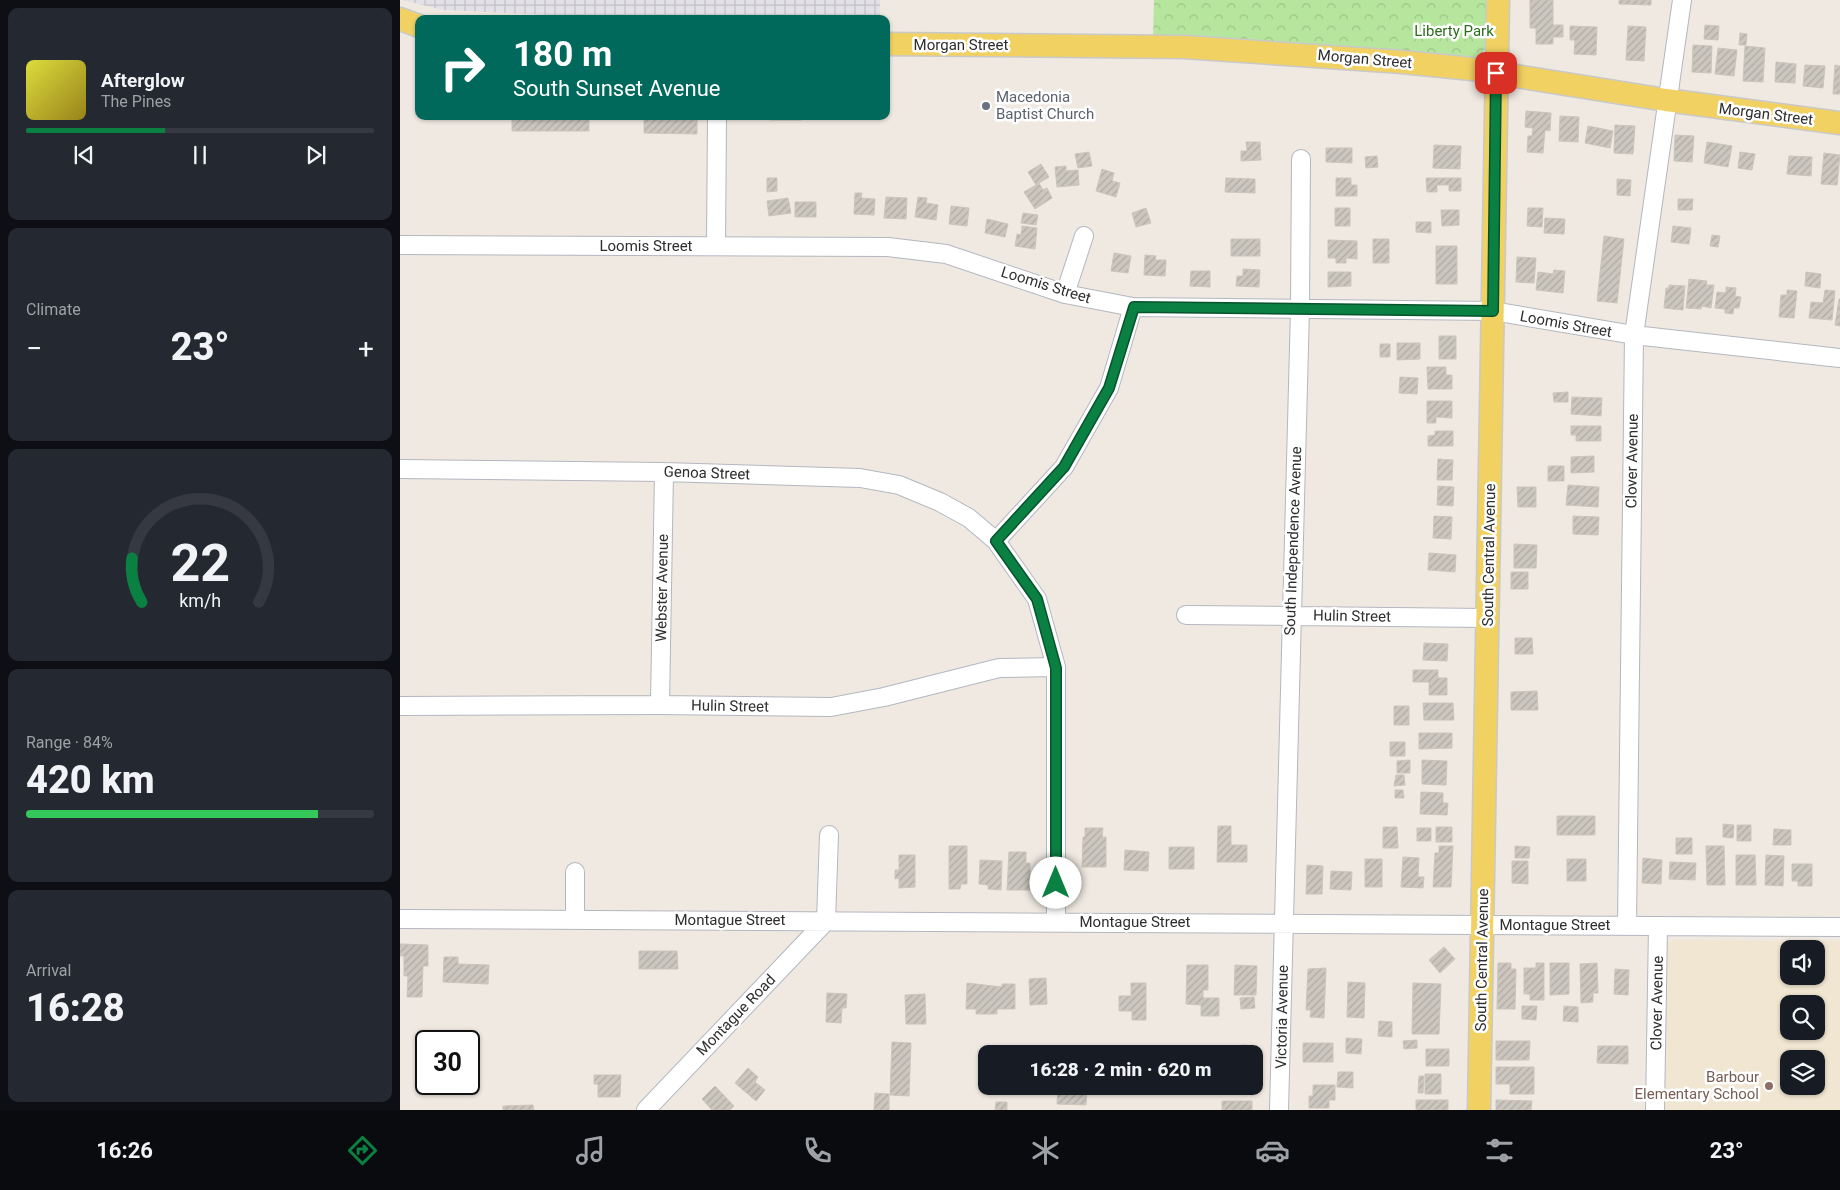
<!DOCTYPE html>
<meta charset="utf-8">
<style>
body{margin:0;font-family:Roboto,sans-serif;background:#242831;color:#f1f3f6;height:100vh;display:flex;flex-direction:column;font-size:19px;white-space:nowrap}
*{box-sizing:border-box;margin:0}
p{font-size:16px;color:#9ea1a6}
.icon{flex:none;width:28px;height:28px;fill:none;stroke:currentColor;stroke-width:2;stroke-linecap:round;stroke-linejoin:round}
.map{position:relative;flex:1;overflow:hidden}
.panel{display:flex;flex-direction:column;gap:8px;padding:8px;background:#0d0f14;width:400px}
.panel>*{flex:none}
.hud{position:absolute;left:15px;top:15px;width:475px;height:105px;border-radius:10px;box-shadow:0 1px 4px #0004;background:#00695c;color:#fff;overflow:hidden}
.buttons{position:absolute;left:1380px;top:940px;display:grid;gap:10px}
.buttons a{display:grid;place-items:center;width:45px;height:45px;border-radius:10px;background:#171b24;box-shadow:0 1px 4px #0004;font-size:25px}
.speed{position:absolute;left:15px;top:1030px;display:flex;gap:10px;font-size:25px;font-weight:700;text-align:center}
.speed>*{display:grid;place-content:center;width:65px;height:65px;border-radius:50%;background:#171b24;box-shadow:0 1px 4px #0004;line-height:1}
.speed .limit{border:2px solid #111;border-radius:8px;background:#fff;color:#111}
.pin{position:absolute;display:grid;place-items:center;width:42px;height:42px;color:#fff;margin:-21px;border-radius:10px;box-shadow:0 2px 8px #0006}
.me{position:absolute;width:55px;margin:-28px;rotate:0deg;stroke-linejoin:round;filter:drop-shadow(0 0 4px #0008)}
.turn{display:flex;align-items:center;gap:18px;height:105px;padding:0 15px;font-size:22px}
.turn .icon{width:65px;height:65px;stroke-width:2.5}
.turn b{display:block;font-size:35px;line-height:42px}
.big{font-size:38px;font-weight:800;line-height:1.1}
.panel .widget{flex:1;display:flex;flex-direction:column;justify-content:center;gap:8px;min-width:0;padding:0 18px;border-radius:10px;background:#242831}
.panel .dial{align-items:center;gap:0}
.dial svg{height:130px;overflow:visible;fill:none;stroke:#363941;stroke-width:7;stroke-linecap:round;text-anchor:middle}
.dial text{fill:#f1f3f6;stroke:none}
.song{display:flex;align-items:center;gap:15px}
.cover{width:60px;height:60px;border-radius:8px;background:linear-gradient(135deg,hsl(60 70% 55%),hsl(50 70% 35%))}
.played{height:5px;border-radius:2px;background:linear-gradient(90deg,#0b8043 40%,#363941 40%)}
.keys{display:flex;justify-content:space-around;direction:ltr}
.heat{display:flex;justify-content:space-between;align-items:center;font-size:28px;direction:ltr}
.charge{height:8px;border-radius:4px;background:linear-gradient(90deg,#34c759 84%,#363941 0)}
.trip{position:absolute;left:578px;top:1045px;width:285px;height:50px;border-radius:10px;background:#171b24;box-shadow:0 1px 4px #0004;font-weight:800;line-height:50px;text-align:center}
.dock{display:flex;height:80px;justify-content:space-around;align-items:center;background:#090b0e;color:#9ea1a6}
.dock .icon{width:35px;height:35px}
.dock .active{color:#0b8043}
.dock b{font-size:22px;color:#f1f3f6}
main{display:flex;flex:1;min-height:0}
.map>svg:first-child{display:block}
</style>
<main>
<section class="panel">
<div class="widget">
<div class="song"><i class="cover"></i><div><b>Afterglow</b><p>The Pines</p></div></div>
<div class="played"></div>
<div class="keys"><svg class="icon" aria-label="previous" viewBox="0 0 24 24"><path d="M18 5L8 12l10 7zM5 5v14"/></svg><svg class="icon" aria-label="pause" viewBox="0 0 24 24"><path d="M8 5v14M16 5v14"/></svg><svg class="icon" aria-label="next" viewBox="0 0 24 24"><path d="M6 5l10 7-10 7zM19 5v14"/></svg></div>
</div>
<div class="widget"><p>Climate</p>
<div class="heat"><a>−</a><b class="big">23°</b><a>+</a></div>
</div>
<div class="widget dial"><svg viewBox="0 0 100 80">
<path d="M14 69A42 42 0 1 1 86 69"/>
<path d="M14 69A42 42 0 0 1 8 42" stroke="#0b8043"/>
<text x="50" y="56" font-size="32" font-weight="700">22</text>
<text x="50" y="72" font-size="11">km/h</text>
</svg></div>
<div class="widget"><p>Range · 84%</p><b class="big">420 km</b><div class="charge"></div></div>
<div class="widget"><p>Arrival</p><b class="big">16:28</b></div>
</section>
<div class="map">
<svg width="1440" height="1110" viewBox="0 0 1440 1110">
<defs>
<pattern id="industrial-grid" width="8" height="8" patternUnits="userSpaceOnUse" patternTransform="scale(1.25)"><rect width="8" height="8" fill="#e3e1e8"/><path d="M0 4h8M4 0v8" fill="none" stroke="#c3c1c7"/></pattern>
<pattern id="forest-crowns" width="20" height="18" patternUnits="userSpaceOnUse" patternTransform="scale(1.25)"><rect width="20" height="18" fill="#b6e59e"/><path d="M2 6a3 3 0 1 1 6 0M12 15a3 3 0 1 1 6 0" fill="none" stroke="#9dc588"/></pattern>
<pattern id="building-hatch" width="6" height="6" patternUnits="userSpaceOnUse" patternTransform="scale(1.25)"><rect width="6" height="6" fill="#cbc7bf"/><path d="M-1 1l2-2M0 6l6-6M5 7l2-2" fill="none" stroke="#afaba4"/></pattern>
</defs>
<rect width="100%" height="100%" fill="#efe9e1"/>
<path fill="url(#industrial-grid)" d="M3,0H480V19H241L43,10Z"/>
<path fill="#f0e6d1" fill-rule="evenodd" d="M1273,940L1440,941V1110H1260L1263,949L1267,943ZM1389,949H1416V976H1389ZM1389,1004H1416V1031H1389ZM1389,1059H1416V1086H1389Z"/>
<path fill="url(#forest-crowns)" d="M754,0H1088L1087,44L1081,56L1068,62L753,38Z"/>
<path fill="url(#building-hatch)" stroke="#cbc5ba" d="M1130,0H1153V25H1163V37H1153V44H1136V28H1130Z
M1219,0H1251V5L1219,4Z
M1305,25L1319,26L1318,40L1304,39Z
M1170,26L1197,27L1196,55L1174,54L1175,40H1170Z
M1228,26L1246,27L1244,61L1226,60Z
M1340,33L1347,34L1346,45H1339Z
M1293,45L1312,46L1311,73L1292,72Z
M1345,46L1365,48L1363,82L1343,81Z
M1318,48L1337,50L1334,76L1315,74Z
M1376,62L1396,64L1395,83L1375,82Z
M1405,65L1425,66L1423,88L1403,86Z
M1435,65L1440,66V94H1433Z
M1126,111L1151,113L1150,131L1145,130L1143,153L1127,152L1128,136H1132L1133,128L1125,127Z
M112,116H189V131H112Z
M244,116H297V134L244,133Z
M370,116H402V120H370Z
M1160,116L1179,117L1178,142L1159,141Z
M1215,125L1235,126L1233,154L1214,153Z
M1188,126L1213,131L1210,148L1185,143Z
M1275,135L1294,136L1292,162L1274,161Z
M846,142H860L861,160L841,161V151H847Z
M1307,142L1332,146L1328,167L1304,163Z
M1034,145L1061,146L1060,169L1033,168Z
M926,148H952V163L926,162Z
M689,152L692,166L678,168L675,154Z
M1340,152L1355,154L1352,170L1338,168Z
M1424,153L1440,155L1437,185L1421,184Z
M977,156L978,167L966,168L965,157Z
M1389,156L1412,157L1411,176L1387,174Z
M641,164L649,177L639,183L643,190L647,188L652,198L635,209L624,192L636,185L628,172Z
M666,166V171L678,170L679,185L657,187L655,167Z
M702,169L714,173L712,181L720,183L716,197L696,191Z
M367,178H377V191L367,192Z
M826,178L855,179V193L825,192Z
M936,178H951V185H957V196H936Z
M1026,178H1061V191H1049V185H1037V192H1027Z
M1217,179L1231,180L1230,196L1217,195Z
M455,193H462L461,198L475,199L474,215L454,214Z
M486,197L507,198L506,219L484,218Z
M518,197L527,198L526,203L538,205L536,220L515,217Z
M388,198L391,213L369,216L367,201Z
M1278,199H1293L1292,210H1278Z
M395,202H416V217H395Z
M551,206L569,208L567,226L549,224Z
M746,208L751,223L736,227L732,213Z
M935,208H950V226H935Z
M1128,208H1143L1142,227L1127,226Z
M1041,210H1059V225L1042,226Z
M623,213L638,215L636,225L621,223Z
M1145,218L1165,219L1164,234L1144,233Z
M587,219L608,224L605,237L585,233Z
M1016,222H1031V233L1016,232Z
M622,226L637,228L635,249L615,246L617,234L621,235Z
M1273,226L1291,228L1289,244L1271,242Z
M1312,235L1320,236L1318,247L1310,246Z
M1204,236L1224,239L1217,303L1197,301Z
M831,239H860V256H831Z
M973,239H989V263H973Z
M928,240L957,241V259L946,258V263H936V258H928Z
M1036,246H1057V284H1036Z
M714,253L731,256L728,273L711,271Z
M745,255L756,256L755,260H766L765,276L744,275Z
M1117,257L1136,258L1134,283L1116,282Z
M843,269L860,270L859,287L836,286L837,276H843Z
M1154,270L1165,271L1163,293L1136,290L1138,272L1153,274Z
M791,271H810V287L790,286Z
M928,272H951V286L928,287Z
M1406,272L1421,274L1420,288L1405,286Z
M1289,279L1307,281L1306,285H1314L1311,308L1302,306L1301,309L1286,308Z
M1269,285L1285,286L1283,310L1264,308L1266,288H1269Z
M1326,287L1336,288L1335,296L1341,297L1339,308H1334L1333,314L1325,313V309L1315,308L1317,292L1326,293Z
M1387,290L1397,291L1394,318L1379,317L1381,295H1387Z
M1425,290L1435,291L1432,320L1409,318L1411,302L1423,303Z
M1439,299H1440V326L1435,325Z
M1039,336H1056V359H1039Z
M997,343H1020V359L997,360Z
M980,344H990V357H980Z
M1027,367H1046V375H1052V389H1028Z
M1000,377L1018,378L1017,394L999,393Z
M1168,392V402H1154L1153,393Z
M1172,397L1202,398L1201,416L1171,414Z
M1027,401H1052V418L1036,417V423H1027Z
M1171,426H1201V441H1176V435H1171Z
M1035,431H1053V446H1028V436L1035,435Z
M1194,456V472L1171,473V457Z
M1038,459L1053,460L1052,480H1037Z
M1148,466H1164V481H1148Z
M1168,485L1199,487L1198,507L1166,505Z
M1038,486L1054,487L1053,506L1037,505Z
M1117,487H1136V507H1118Z
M1034,516L1052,517L1051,539L1033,538Z
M1173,516L1199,517L1198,535L1173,534Z
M1114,544L1137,545L1136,568H1114Z
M1029,553L1056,555L1055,572L1028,570Z
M1111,572H1128V589H1111Z
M1115,638H1132L1133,654H1115Z
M1024,643L1048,644L1047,661L1023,660Z
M1013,670H1038V678H1047V695H1029V682H1013Z
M1137,691L1138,710H1111V692Z
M1023,703H1053L1054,720H1024Z
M994,706H1009V725H994Z
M1019,733H1052V748L1019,749Z
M990,742H1005V756H990Z
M1010,760V773H997V761Z
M1022,760L1047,761L1046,785L1022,784Z
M996,775H1004L1005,785L994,786Z
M995,790H1003L1004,798H995Z
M1021,792L1043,793V803H1048L1047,815L1020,814Z
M1157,816H1195V835H1157Z
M1323,824L1334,825L1333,838L1323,837Z
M1337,825H1351V841H1337Z
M818,826H831V845H847V862H817Z
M983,827H997L998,848H983Z
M1036,827H1052V842H1036Z
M685,828H703L702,837H706V867H682L683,837H685Z
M1017,828H1031V841H1017Z
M1374,829L1391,830V845H1373Z
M1276,838H1292V854H1276Z
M549,846H567V884H561L560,889H549Z
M1039,846H1053L1051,887H1033L1035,853H1039Z
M1115,846L1130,847L1129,858H1115Z
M1306,846H1324L1325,885H1307Z
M769,847H794V869H769Z
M725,850L749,852L748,871L724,870Z
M609,852H626V863H630V890H607Z
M499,855H515V887L499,888V878L495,879V870H499Z
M1336,855H1355L1356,885H1336Z
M1366,855L1384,856L1383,886L1365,885Z
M1003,857L1019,858L1018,877H1024L1023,888L1001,887Z
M1243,858L1262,860L1261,884L1242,883Z
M965,859H982V887H965Z
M1167,859H1186V881H1167Z
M580,860L602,861L601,890L588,889V885L579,884Z
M1112,861H1128V884L1112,883Z
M1270,862L1296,863L1295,880L1269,879Z
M1392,864H1412V886H1398V881H1392Z
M907,865L923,866L922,894H906Z
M931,871L952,872L951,890L930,889Z
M0,944L28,945V966H23L22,997H7L8,976H4V956H0Z
M1044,947L1055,959L1040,973L1029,960Z
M239,951H277L278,969H239Z
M44,957H58V964L89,965L88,984L43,982Z
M1098,963H1111V969H1116L1115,1009H1097Z
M1136,963H1144V1000H1130V994H1124V968H1136Z
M1150,963H1169V994L1150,995Z
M1197,963L1198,993H1193V1002L1181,1003L1180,964Z
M787,965H808V990H803V998H819V1016H801V1005L786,1004Z
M835,965L857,966L856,995H834Z
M926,968L924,1018L910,1017L911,1010H906L908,969Z
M1215,969L1229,970L1228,995L1214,994Z
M646,978L647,1004L630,1005L629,979Z
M948,982L965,983L964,1018L947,1017Z
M567,983L602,987V984H615V1009H597V1014H576V1009H566Z
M731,983H746V1020H732V1011H719V996H731Z
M1013,983L1041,984L1039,1034H1012Z
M427,993L447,994L446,1008H442L441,1023L426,1022Z
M525,994L526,1024H506L505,995Z
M854,997L855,1008L841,1009L840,998Z
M1122,1006H1137L1136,1020L1122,1019Z
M1164,1006L1178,1007V1022L1163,1021Z
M979,1021L992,1022V1037L978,1036Z
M946,1038L962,1039L961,1054L946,1053Z
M1017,1040V1048L1004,1049L1003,1041Z
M1096,1041H1130L1129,1060H1096Z
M492,1042L511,1043L509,1096L490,1095Z
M903,1043H933V1062H903Z
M847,1045V1054H830V1046Z
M1198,1046H1228V1064L1197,1063Z
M1026,1049H1049V1066H1026Z
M1096,1067H1134V1094H1110V1084H1096Z
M348,1068L358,1077L355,1082L365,1090L356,1101L335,1083Z
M938,1072H953V1088L937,1087Z
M1025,1074H1041V1094H1025Z
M194,1075H221L220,1097H198V1084H194Z
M1019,1076H1024L1023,1093H1018Z
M913,1085H935V1100H929V1108H909V1096H913Z
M315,1086L334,1106L330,1110H312L302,1099Z
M658,1086H687L686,1105L657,1104Z
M824,1086H848V1092H824Z
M475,1093L489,1094V1110H474Z
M1016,1100H1048V1110H1016Z
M1096,1100L1132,1101L1131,1110H1096Z
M822,1101H852V1110H822Z
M596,1102H607V1110H595Z
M133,1105L134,1110H103V1106Z"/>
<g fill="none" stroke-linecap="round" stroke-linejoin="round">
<defs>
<path id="minor" d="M0,245L488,247L546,254L665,294L733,307L1093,311L1234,335L1440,358
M316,246L317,116
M665,294L684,236
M0,469L264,472L460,478L499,485L540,502L569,518L596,541L637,599L656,667V922
M596,541L664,467L709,388L733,307
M786,615L1087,618
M260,705L264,472
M0,706L260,705L431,707L484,697L599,668L656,667
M0,919L1440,927
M175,920V872
M426,921L429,835
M1227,925L1234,335L1282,0
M246,1110L426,921
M879,1110L900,309L901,159
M1255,1110L1258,926"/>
<path id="major" d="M0,19L19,26
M486,44L784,47L1002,62L1072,69L1266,100L1440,123
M1079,1110L1098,0"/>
</defs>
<use href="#minor" stroke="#b4b7c1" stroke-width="20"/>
<use href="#major" stroke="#c9c9c9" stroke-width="25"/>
<use href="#minor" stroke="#fff" stroke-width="18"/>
<use href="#major" stroke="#f2d163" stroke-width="22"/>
</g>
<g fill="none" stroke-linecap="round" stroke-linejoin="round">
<defs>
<path id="route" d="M656,883V668L637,599L596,541L664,467L709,388L734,307L1093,311L1096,73"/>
</defs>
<use href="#route" stroke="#07532c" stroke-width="12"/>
<use href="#route" stroke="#0b8043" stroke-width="9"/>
</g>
<circle fill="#6b7280" stroke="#fff" stroke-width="2" cx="586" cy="106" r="5"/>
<circle fill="#8d6e63" stroke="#fff" stroke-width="2" cx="1369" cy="1086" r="5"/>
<g text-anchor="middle" stroke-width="5" stroke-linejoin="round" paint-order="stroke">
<g font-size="15" fill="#2c6e1b" stroke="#fff">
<text x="1054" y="36">Liberty Park</text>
</g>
<g font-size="15" fill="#2e2e2e" stroke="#fff">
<text x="561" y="50">Morgan Street</text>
<text transform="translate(965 59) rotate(5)" y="5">Morgan Street</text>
<text transform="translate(1366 114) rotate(7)" y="5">Morgan Street</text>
<text x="246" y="251">Loomis Street</text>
<text transform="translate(646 285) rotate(17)" y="5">Loomis Street</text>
<text transform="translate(1166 324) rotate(10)" y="5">Loomis Street</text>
<text transform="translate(1232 461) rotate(-89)" y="5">Clover Avenue</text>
<text transform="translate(307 473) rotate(2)" y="5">Genoa Street</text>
<text transform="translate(893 541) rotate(-88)" y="5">South Independence Avenue</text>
<text transform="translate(1089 555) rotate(-89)" y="5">South Central Avenue</text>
<text transform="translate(262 588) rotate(-89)" y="5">Webster Avenue</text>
<text transform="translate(952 616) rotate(1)" y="5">Hulin Street</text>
<text transform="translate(330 706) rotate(1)" y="5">Hulin Street</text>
<text x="330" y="925">Montague Street</text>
<text x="735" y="927">Montague Street</text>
<text x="1155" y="930">Montague Street</text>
<text transform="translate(1082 960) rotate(-89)" y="5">South Central Avenue</text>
<text transform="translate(1257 1003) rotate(-89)" y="5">Clover Avenue</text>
<text transform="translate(336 1015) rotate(-46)" y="5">Montague Road</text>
<text transform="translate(882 1017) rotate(-89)" y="5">Victoria Avenue</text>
</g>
<g font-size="15" fill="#5b616d" stroke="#fff" text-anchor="start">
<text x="596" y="102">Macedonia<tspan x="596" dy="17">Baptist Church</tspan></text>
</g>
<g font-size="15" fill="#785e54" stroke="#fff" text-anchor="end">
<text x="1359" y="1082">Barbour<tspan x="1359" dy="17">Elementary School</tspan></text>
</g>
</g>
</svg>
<div class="buttons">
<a><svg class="icon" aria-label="sound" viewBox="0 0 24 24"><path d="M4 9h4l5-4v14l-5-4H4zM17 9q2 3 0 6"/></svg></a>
<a><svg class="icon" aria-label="search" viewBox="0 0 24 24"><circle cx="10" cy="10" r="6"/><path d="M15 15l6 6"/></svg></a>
<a><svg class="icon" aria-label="layers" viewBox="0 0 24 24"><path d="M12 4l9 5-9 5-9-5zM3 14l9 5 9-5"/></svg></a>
</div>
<div class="speed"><div class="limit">30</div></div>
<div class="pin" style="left:1096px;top:73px;background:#d93025"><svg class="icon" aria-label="arrive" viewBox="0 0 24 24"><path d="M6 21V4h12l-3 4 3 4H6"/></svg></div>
<svg class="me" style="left:656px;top:883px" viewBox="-20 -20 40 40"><circle r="19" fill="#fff"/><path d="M0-13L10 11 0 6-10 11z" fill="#0b8043"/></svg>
<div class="trip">16:28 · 2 min · 620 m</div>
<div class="hud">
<div class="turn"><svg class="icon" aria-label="right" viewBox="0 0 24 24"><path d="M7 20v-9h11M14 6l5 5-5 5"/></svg><div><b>180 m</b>South Sunset Avenue</div></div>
</div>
</div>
</main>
<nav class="dock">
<b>16:26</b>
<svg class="icon active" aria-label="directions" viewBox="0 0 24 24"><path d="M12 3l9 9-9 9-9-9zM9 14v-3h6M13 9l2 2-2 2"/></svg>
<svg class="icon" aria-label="music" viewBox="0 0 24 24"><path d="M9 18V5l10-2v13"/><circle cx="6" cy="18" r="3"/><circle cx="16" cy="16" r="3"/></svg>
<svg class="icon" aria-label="phone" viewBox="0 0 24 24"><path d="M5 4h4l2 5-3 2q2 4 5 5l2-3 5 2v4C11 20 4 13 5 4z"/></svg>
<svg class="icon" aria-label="climate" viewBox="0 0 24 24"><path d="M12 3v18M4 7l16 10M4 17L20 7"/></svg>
<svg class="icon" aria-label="car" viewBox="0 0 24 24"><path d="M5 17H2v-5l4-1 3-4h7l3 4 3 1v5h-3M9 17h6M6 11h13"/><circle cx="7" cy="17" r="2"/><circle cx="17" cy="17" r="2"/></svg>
<svg class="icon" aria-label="filters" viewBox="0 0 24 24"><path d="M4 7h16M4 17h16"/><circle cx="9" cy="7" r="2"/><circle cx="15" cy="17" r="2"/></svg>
<b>23°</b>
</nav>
